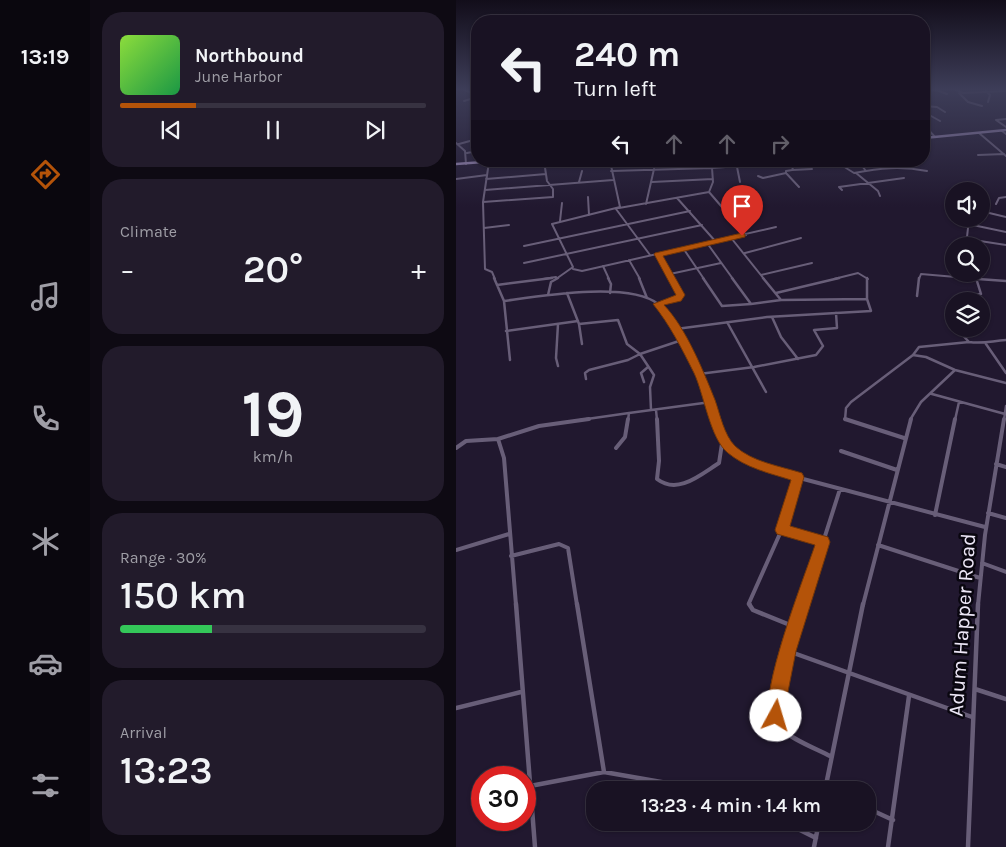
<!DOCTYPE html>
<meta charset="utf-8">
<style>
body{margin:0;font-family:Karla,sans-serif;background:#221b2b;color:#f1f3f6;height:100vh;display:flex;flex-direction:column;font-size:19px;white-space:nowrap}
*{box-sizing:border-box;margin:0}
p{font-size:16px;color:#9f9ea6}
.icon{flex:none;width:28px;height:28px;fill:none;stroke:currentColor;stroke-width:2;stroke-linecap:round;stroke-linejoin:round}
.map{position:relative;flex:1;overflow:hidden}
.details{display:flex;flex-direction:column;gap:12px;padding:12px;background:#0e0a13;width:366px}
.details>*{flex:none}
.top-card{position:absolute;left:15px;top:15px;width:459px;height:152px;border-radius:20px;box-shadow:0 1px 4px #0004,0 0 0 1px #373241;background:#191223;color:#f1f3f6;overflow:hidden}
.fabs{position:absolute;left:489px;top:182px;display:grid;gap:10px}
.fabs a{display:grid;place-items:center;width:45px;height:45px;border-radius:50%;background:#191223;box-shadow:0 1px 4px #0004,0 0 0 1px #373241;font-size:25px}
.speed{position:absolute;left:15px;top:766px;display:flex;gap:10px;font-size:25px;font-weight:700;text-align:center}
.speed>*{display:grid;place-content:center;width:65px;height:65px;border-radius:50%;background:#191223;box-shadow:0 1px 4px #0004,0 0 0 1px #373241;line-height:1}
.speed .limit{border:8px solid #d22;background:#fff;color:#111}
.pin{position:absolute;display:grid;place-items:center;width:42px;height:42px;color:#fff;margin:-51px -21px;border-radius:50% 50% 50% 0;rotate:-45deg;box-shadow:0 0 5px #0007}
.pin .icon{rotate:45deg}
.me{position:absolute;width:55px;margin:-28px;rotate:6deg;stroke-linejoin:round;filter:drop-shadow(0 0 4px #0008)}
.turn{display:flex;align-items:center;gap:18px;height:105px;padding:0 20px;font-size:22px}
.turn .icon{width:65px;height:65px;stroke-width:2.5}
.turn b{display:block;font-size:35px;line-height:42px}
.lanes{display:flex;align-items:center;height:48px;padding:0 20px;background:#0003;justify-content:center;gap:25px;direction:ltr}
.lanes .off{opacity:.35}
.big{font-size:38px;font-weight:600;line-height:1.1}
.details .card{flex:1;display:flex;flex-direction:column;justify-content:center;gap:8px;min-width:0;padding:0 18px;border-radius:20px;background:#221b2b}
.details .dial{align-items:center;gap:0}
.dial b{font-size:65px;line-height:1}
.song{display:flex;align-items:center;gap:15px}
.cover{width:60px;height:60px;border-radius:8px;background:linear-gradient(135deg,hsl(90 70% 55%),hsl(140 70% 35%))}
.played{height:5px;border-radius:2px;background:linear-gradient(90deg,#b45309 25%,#373241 25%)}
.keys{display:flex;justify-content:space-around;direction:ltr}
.heat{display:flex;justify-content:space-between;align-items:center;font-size:28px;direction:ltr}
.charge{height:8px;border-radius:4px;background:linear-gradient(90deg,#34c759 30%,#373241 0)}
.trip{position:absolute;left:130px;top:781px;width:290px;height:50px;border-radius:20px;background:#191223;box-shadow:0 1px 4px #0004,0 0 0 1px #373241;font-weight:600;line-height:50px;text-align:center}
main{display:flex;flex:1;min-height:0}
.dock{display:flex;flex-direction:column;width:90px;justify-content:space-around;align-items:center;background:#0a070e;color:#9f9ea6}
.dock .icon{width:35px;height:35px}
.dock .on{color:#b45309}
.dock b{font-size:22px;color:#f1f3f6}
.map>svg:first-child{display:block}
</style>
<main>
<nav class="dock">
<b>13:19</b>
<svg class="icon on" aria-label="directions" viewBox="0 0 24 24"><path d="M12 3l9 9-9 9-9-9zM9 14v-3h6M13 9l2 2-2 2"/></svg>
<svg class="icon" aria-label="music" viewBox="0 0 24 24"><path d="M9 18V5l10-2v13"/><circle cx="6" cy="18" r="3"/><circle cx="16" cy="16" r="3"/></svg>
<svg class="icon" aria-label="phone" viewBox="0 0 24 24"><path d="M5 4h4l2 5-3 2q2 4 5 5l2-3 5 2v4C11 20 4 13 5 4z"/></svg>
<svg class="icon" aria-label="climate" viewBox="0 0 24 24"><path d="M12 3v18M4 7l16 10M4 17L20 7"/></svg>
<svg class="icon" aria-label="car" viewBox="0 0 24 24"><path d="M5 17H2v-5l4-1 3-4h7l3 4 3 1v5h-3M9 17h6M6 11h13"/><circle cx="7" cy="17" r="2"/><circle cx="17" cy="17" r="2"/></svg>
<svg class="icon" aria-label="filters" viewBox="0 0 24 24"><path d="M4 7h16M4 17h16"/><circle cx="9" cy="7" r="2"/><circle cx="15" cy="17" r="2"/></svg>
</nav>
<section class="details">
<div class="card">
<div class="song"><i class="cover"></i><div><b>Northbound</b><p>June Harbor</p></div></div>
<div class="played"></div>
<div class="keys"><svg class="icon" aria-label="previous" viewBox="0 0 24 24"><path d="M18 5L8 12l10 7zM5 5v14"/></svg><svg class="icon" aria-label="pause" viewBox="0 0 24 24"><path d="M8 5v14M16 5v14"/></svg><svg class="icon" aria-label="next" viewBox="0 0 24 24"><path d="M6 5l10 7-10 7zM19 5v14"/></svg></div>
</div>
<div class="card"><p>Climate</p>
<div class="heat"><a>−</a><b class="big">20°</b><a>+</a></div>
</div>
<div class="card dial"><b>19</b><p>km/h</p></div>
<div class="card"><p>Range · 30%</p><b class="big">150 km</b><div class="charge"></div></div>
<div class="card"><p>Arrival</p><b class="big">13:23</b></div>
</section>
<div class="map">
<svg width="550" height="847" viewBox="0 0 550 847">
<rect width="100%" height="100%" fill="#21182f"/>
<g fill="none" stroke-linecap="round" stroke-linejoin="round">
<path stroke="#685e78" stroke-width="2" d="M4,88L21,95
M496,88L507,93L550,91
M480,90L494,88
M468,91L480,90L491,94
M530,91L534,95L532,102
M503,93L512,102L526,106
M8,101L21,97
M468,106L481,107L489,112
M16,111H21
M468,112L484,121
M550,119L540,120L550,127
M468,125L479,137
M546,131L550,134
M523,133L550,156
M0,143L9,151L10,164
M3,144L21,139
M11,153L21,151
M522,155L548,154
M253,161L256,168L339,162
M379,161L398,173C424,168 445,166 471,171
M402,161L410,171
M425,161L431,167
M33,162L27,202L29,269L36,272L39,279
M154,162L164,161
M281,167L284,182
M336,170L356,169
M155,171L256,168L257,182L253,192L290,235
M330,173L343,187
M400,173L422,191L424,196
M302,176L307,178L330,173V171L336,170L339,162
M0,179L31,175
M30,179L90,174
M123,182L126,171
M196,182L257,179
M29,190L157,180
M386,190L383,187L448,178
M132,197L133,215
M221,198L260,242
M27,202L97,197V189L91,181L88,161
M190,204L198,169
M540,204L543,198L550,197
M163,208L253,192
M160,209L194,255
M525,211L550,217
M104,221L106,203
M512,224L550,232
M28,228L53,225
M276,239L308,279
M511,239L550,245
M251,243L277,279
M68,246L234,211
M510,246L513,219
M227,248L248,279
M289,253L345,238
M202,254L216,279
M173,260L184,279
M68,263L246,225
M147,266L153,279
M117,269L126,271L320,227
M214,274L265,263
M305,275L356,263
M87,279L100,277
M100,279L117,267L96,224L164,207L154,161
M378,279L402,273L412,279
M463,279L465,274L523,279"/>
<path stroke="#685e78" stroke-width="2.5" d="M38,278L48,301L54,360
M152,278L155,284L154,293
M183,278L191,298
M247,278L266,306L295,304
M276,278L295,304L325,300L411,299
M307,278L325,300
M508,278L550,281
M41,285L96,278
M111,293L123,324L126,344
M320,293L383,278
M92,295L95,282L102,278
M461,296L463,278
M506,297L525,294L520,278
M48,301C84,296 173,281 202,304C223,321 251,394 261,420
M202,304L222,299L225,295L215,278
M316,317L325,337L342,359
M494,320L498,325
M271,322L310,392
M102,324L100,358L102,366
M123,324L162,320L171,344L184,354L226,340
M220,329L311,317L415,311L411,299V278
M501,329L513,342C528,344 535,341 550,340
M50,331L122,321
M530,344L550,373
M457,355L463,347L513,342
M243,374L298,367L360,355L367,346L358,330L381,328L380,313
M130,379L129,373L133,370L172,360L184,354L198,375L194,387L195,410
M188,382L185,373L192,367
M476,394L549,414
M200,410L201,420
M124,420L173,413
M172,420L173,413L255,402
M389,420L390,408L395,402L457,355L470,357L499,370L550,383
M454,420L465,402L499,370
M499,420L503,402
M548,420L550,406"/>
<path stroke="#685e78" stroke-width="4" d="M201,419L203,461L201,479C222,495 244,475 263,463L267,437
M260,419C274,455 283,456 317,471L529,527
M389,419L448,438
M42,439L83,426L133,419
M0,448L10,441L42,439L48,458L60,605
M160,448L169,437L172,419
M385,451L441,470
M540,464L550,467
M532,513L550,518
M479,515L499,419
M326,530L367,542
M422,545L524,578
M0,550L53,534
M55,556L103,544L112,548L121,605
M526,563L550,572
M294,605L293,603L330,520L342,477
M347,605L384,489
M407,605L455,419
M522,605L529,535L548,419"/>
<path stroke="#685e78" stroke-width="4.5" d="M60,604L79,847
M121,604L148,772
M293,604L297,610L339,627
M347,604C340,627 310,707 324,727C332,738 361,749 374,756
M332,651L516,717
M519,689L550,699
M0,708L65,692
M74,786L148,772L251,790
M369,790L407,604
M411,808L437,820
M328,822L360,838
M358,847L363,822
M432,847L453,696
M512,847L522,604"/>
<path stroke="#9483ad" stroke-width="2.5" d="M468,138L550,130
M0,164L41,161"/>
</g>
<linearGradient id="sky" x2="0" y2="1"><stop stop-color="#120d1a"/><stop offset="0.43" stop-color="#3d3d58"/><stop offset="1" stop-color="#3d3d58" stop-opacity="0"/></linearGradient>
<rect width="550" height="207" fill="url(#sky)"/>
<path fill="#b45309" stroke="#753606" d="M286,233L289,234V237L207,256L229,295L225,301L208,305C230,328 247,370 259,400C264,414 268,435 279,446C296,462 324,466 346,473L348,477L334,526L372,537L374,542L340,651L326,722L320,725L314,722C302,694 348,578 359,545L321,534L319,530L335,480C313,473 290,468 272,453C254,439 248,394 238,373C226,349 214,325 197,304L220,295L198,254L199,253Z"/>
<g text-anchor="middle" stroke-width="5" stroke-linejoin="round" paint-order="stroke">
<g font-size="21" fill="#ece6f6" stroke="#09060f">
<text transform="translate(506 625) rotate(-86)" y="7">Adum Happer Road</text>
</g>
</g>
</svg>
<div class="fabs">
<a><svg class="icon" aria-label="sound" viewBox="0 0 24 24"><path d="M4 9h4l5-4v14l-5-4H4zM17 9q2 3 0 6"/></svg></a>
<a><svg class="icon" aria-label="search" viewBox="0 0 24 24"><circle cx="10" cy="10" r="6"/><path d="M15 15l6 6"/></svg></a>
<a><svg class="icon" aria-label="layers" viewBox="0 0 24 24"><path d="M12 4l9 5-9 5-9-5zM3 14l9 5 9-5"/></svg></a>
</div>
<div class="speed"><div class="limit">30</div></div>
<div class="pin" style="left:286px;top:236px;background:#d93025"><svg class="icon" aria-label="arrive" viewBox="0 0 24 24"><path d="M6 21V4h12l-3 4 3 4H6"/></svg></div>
<svg class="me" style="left:320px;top:716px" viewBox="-20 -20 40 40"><circle r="19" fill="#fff"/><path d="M0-13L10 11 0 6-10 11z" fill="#b45309"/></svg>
<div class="trip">13:23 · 4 min · 1.4 km</div>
<div class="top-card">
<div class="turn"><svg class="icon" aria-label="left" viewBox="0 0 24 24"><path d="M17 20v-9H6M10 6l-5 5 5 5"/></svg><div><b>240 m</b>Turn left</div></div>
<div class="lanes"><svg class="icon" aria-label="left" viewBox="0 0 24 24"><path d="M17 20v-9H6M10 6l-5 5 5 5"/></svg><svg class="icon off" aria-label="ahead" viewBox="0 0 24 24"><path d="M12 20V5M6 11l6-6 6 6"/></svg><svg class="icon off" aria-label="ahead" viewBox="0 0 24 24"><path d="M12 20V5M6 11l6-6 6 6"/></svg><svg class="icon off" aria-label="right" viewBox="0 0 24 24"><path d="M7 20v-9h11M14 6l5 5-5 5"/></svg></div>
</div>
</div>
</main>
